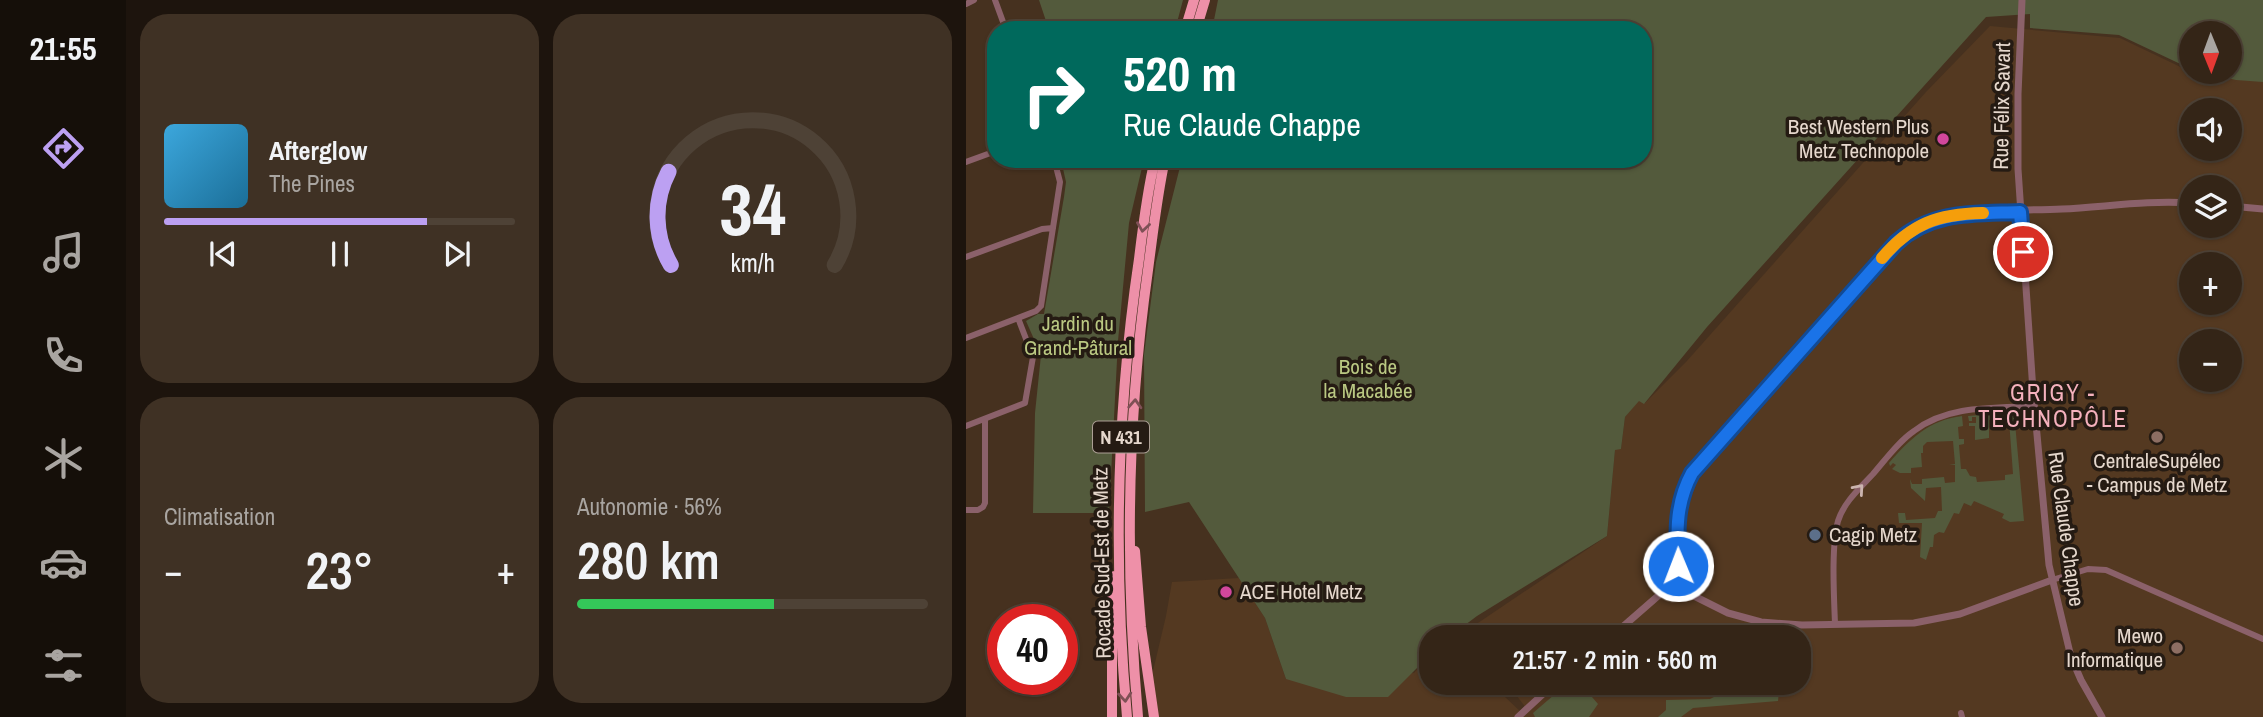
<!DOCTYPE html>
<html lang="fr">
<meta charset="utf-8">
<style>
body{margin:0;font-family:"Archivo Narrow",sans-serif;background:#3f3124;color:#f1f3f6;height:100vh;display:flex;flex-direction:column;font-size:26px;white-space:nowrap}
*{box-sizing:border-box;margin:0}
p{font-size:23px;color:#a9a5a1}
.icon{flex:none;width:38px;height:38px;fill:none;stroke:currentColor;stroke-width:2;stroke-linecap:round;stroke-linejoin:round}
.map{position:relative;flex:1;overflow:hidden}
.sheet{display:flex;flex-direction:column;gap:14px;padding:14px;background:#1d140d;width:840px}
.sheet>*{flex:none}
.top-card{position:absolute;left:21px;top:21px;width:665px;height:147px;border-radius:28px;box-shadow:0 2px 5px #0004,0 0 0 2px #4e4236;background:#00695c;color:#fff;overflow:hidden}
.needle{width:46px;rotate:179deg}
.tools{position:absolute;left:1213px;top:21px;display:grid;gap:14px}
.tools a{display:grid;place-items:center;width:63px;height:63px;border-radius:50%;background:#342517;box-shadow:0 2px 5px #0004,0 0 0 2px #4e4236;font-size:35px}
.speed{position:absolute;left:21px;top:604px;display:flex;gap:14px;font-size:35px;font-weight:700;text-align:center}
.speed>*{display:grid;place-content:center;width:91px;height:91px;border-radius:50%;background:#342517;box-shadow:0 2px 5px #0004,0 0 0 2px #4e4236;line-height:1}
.speed .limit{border:10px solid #d22;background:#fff;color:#111}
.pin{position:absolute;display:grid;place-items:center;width:60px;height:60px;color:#fff;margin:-30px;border:4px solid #fff;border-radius:50%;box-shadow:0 2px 7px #0007}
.me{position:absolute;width:77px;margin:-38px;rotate:359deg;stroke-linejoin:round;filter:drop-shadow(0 0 5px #0008)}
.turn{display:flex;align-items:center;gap:24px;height:147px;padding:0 21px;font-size:32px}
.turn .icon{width:91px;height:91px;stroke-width:2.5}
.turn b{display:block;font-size:49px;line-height:60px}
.big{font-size:52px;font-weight:600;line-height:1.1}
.sheet .widget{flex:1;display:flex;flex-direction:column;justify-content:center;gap:10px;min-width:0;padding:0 24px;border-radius:28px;background:#3f3124}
.sheet .dial{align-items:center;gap:0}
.dial svg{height:182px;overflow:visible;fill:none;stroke:#4e4236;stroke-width:7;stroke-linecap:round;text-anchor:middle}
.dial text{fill:#f1f3f6;stroke:none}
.song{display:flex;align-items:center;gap:21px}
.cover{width:84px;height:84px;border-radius:10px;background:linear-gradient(135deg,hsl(200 70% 55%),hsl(200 70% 35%))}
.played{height:7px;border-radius:4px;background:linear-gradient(90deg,#bca0f2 75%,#4e4236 75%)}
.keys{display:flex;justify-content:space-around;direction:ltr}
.heat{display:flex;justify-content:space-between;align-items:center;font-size:38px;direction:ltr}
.charge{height:10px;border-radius:5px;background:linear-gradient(90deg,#34c759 56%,#4e4236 0)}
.sheet .tiles{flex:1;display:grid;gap:14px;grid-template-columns:repeat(2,1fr)}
.trip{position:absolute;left:453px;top:625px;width:392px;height:70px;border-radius:28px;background:#342517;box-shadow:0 2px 5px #0004,0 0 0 2px #4e4236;font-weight:600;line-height:70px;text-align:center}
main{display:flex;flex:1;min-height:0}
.tabs{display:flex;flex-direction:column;width:126px;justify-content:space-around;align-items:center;background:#150f09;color:#a9a5a1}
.tabs .icon{width:49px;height:49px}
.tabs .on{color:#bca0f2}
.tabs b{font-size:32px;color:#f1f3f6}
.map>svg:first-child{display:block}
</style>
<main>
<nav class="tabs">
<b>21:55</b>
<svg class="icon on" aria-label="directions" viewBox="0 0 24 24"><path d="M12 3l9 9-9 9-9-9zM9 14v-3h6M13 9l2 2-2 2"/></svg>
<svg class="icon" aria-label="music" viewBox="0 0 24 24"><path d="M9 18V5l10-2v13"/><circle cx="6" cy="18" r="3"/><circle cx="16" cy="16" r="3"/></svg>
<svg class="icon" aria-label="phone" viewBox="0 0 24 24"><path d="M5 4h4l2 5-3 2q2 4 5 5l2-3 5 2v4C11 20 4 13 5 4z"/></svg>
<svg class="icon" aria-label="climate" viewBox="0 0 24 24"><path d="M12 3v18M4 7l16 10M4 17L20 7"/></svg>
<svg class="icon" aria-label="car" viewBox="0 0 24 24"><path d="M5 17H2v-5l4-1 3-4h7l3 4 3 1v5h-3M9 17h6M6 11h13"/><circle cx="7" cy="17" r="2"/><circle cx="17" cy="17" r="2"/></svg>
<svg class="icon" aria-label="filters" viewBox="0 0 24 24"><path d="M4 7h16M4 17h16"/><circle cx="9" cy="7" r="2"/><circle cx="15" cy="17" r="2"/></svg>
</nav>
<section class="sheet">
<div class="tiles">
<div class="widget">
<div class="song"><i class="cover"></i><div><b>Afterglow</b><p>The Pines</p></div></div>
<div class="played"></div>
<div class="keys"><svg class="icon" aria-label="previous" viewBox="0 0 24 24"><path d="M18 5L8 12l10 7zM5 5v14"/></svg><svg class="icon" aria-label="pause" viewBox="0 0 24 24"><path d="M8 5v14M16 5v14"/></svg><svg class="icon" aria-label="next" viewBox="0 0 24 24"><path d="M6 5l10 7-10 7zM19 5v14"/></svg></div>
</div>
<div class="widget dial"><svg viewBox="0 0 100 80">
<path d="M14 69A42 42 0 1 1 86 69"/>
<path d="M14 69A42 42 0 0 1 13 28" stroke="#bca0f2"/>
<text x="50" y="56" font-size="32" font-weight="700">34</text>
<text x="50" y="72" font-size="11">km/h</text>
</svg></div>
<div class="widget"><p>Climatisation</p>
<div class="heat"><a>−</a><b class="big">23°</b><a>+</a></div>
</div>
<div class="widget"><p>Autonomie · 56%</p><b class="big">280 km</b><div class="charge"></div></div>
</div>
</section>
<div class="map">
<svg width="1297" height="717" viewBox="0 0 1297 717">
<rect width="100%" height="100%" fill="#46311f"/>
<path fill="#543921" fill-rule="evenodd" d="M1024,26L1154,38L1225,72L1297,81V717H188L183,688L200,616L206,582L273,578L299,618L320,679L448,673L465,654L466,682L524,683L555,712L560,708L541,683L833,682V637H510L509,625L641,536L649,449H655L659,417L673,400L679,403L720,362L960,92ZM1225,110H1264V149H1225ZM1225,187H1264V226H1225ZM1225,264H1264V303H1225ZM1225,341H1264V380H1225Z"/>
<path fill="#535a3c" d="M73,0H217L209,30H83Z
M252,0H1297V82L1270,80L1235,72H1264V33H1225V69L1153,35L1064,28V14L1020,17L741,327L678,404L673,401L659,417L655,449L649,450L641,536L511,616L483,637H466L465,654L422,697H380L320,679L299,618L223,502L179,512L178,355L190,262L216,159H677V30H246Z
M104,159H178L163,223L152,341L143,513H67L69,413L75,355L60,321L72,314H78L98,197L100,182L96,164Z
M1048,412L1058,521L1044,522L1036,518L1038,514L1008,501L1005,506L998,503L993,514L988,513L978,533L973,532L968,535L967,547H964L960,560L954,557L956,523H933L932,513H939L940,520L969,518L972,511H976L975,487L960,488L959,501L945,488L944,479L946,484H956V479L978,477L979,483L989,482V465H983L989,464L987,441L961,442L957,446V453H955L956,467L945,468V473H934L926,469L930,465L927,463L924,466L923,463C944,439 963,420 996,416L997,426L992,427L993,439H998V444L993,445L995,469H1000L1004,476L1010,477L1011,482L1039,480V475L1047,474L1043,420H1023V438L1009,440V426H1003V423H1010V417H1006V421H1003L1002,416Z
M603,682L614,683L632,704L623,717H569L567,713Z
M760,691H813L812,701L727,708L715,717H692L700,710V700L744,699Z"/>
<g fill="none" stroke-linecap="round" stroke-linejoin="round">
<path stroke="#8b616a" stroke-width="6" d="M29,0L40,30
M0,4L8,0
M0,162L30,151
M0,257L76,229L87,228
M0,338L70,311L75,306L94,182L88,159
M0,426L59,403L67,357L52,318
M0,510H12L17,507L19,503V419
M1086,580L1122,569L1140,570L1297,639
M869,624C868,596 865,547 872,521C878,502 894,488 907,474C920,459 932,442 948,431C981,405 1028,408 1068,406
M995,713L996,717"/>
<path stroke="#8b616a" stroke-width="7" d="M1056,0L1052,94V169L1067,391L1083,565L1105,657L1115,680L1136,717
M1264,206L1297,209
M711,576L728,593
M704,588L716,590L762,613L795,622L836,625L948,623L994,614L1086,580
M645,637L708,582C713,571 712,561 711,549C711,516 713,491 733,464L923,249C937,235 953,224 973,218C1006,208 1060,211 1096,209C1139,207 1181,200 1225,203
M552,717L590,682"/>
<path stroke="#ee90a8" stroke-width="10" d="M219,30L228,0
M230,30L239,0
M169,551L175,627L188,717
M146,576V717
M161,717C147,562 150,413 173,259C177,226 181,192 189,159
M172,717C159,568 161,418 182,270C187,233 191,196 199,159"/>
</g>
<defs><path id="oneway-chevron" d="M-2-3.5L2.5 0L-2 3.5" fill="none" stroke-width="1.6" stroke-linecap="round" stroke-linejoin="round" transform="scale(1.75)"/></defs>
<g stroke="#7f5056">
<use href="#oneway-chevron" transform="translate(177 227) rotate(98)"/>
<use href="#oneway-chevron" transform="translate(169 404) rotate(-87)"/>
<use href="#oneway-chevron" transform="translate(159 697) rotate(85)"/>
</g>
<use stroke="#cbb4af" href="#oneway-chevron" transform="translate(893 489) rotate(-49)"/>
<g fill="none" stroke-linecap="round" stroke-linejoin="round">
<defs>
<path id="route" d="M712,566C711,533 709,504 726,473L930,243C966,210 1009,214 1054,212L1057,252"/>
</defs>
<use href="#route" stroke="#114b97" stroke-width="18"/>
<use href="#route" stroke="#1a73e8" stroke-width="12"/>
<path stroke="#f59e0b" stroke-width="12" d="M916,258C946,223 972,214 1017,213"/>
</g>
<g fill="#d1479c" stroke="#251b13" stroke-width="2.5">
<circle cx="977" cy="139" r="7"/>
<circle cx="260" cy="592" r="7"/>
</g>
<g fill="#8d6e63" stroke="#251b13" stroke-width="2.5">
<circle cx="1191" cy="437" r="7"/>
<circle cx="1211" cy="648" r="7"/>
</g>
<circle fill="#5c6f8a" stroke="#251b13" stroke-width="2.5" cx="849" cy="535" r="7"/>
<g text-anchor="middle" stroke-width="7" stroke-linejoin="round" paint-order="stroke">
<rect fill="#251b13" stroke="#ac9f95" stroke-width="2" x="127" y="421.5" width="56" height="31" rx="5"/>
<g font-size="19" font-weight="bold" fill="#e6d8cd">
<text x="155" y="444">N 431</text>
</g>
<g font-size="21" fill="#e6d8cd" stroke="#251b13">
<text transform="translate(1036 106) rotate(-89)" y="7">Rue Félix Savart</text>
<text transform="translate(1100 529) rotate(82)" y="7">Rue Claude Chappe</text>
<text transform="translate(136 563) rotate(-91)" y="7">Rocade Sud-Est de Metz</text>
</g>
<g font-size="21" fill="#e6d8cd" stroke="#251b13" text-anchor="end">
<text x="963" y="134">Best Western Plus<tspan x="963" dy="24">Metz Technopole</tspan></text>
<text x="1191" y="468" text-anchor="middle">CentraleSupélec<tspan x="1191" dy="24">- Campus de Metz</tspan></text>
<text x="863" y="542" text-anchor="start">Cagip Metz</text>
<text x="274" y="599" text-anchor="start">ACE Hotel Metz</text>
<text x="1197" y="643">Mewo<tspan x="1197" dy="24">Informatique</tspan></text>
</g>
<g font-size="21" fill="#bac882" stroke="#251b13">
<text x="112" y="331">Jardin du<tspan x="112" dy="24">Grand-Pâtural</tspan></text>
<text x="402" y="374">Bois de<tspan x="402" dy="24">la Macabée</tspan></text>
</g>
<g font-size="23" letter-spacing="2" fill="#f5b1bd" stroke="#251b13">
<text x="1087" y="401">GRIGY -<tspan x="1087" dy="26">TECHNOPÔLE</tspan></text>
</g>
</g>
</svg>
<div class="tools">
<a><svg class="needle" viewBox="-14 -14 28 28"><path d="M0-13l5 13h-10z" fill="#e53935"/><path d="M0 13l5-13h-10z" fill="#a9a5a1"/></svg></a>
<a><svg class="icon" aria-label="sound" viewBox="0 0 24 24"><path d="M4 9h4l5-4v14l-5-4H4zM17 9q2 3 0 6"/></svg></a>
<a><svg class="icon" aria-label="layers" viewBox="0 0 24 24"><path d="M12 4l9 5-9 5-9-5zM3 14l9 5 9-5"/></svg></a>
<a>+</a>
<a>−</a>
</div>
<div class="speed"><div class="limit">40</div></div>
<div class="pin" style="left:1057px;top:252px;background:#d93025"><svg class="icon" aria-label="arrive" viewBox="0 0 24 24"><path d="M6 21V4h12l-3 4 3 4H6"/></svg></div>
<svg class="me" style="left:712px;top:566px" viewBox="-20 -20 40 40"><circle r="17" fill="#1a73e8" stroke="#fff" stroke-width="3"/><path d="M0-11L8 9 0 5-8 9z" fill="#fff"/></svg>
<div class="trip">21:57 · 2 min · 560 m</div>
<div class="top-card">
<div class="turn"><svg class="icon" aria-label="right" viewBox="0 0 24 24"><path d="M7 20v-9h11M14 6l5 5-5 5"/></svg><div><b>520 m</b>Rue Claude Chappe</div></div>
</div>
</div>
</main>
